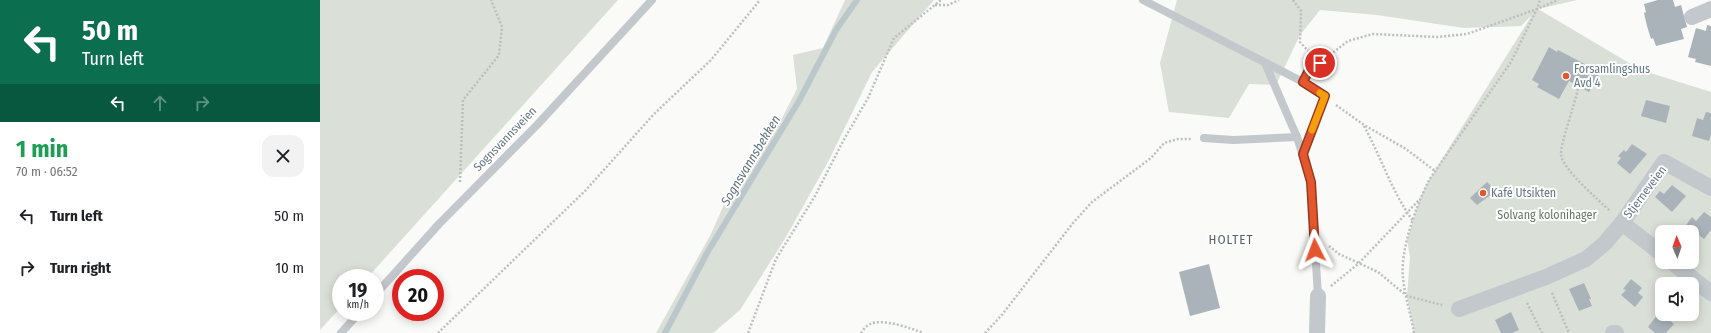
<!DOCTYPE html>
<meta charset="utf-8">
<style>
:root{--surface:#fff;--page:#f2f2f2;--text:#202124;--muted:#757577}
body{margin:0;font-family:"Fira Sans Condensed",sans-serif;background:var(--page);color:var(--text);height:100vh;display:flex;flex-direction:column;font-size:15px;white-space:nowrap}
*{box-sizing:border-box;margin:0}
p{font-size:13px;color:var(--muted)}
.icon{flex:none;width:22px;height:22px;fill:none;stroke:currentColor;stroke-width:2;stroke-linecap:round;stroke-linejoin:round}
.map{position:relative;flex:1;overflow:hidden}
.details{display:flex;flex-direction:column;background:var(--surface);width:320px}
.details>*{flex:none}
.hud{background:#0b6e4f;color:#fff;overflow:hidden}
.needle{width:26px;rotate:358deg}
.tools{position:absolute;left:1335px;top:225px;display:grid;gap:8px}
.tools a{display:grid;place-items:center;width:44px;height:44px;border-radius:8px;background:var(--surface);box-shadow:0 2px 10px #0003;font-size:20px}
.speed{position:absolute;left:12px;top:269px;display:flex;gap:8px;font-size:20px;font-weight:700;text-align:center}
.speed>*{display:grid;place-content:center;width:52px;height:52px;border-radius:50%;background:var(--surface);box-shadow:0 2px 10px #0003;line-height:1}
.speed small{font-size:10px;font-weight:400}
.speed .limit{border:6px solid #d22;background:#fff;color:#111}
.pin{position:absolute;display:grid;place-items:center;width:34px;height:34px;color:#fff;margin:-17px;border:2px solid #fff;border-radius:50%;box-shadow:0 1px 4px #0007}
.me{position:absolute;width:44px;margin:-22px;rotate:357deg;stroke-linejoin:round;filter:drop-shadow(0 0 3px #0008)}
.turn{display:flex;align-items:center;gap:14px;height:84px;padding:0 16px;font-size:18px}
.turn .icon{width:52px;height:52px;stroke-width:2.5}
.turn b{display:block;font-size:28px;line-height:34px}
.lanes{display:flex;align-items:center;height:38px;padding:0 16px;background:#0003;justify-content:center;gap:20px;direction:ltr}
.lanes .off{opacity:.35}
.round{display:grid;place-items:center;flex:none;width:42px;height:42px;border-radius:12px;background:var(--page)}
.overview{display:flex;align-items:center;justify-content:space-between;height:68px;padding:0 16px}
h1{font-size:24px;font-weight:700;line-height:30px;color:#1e9e55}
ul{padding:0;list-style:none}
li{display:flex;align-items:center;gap:12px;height:52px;padding:0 16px}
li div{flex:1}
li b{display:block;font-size:15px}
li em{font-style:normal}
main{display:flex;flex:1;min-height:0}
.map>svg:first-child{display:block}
.green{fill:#dadfd7;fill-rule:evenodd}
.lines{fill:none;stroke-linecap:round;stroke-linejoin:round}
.stream{stroke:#bbc7cb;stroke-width:6}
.building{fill:#aab3b9}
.path{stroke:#bbbfc2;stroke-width:2.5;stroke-dasharray:2 2;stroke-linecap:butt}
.service{stroke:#c3c8cc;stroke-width:8}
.minor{stroke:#c3c8cc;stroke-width:16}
.route-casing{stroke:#94391e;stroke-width:10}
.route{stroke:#e4572e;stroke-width:7}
.slow{stroke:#f59e0b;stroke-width:7}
.poi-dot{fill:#e4572e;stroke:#fff;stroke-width:1.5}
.labels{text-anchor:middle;stroke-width:4;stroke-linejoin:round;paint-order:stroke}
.poi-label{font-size:12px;fill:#657683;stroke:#fff;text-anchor:start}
.street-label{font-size:12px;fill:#657683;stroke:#fff}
.park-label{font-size:12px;fill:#687a64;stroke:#fff}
.water-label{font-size:13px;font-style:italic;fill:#60757c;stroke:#fff}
.neighbourhood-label{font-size:13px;letter-spacing:1px;fill:#57646e;stroke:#fff}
</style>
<main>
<section class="details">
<div class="hud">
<div class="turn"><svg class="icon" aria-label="left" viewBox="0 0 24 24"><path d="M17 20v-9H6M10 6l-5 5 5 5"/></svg><div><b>50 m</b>Turn left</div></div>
<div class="lanes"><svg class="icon" aria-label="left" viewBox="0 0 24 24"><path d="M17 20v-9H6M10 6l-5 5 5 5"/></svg><svg class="icon off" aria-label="ahead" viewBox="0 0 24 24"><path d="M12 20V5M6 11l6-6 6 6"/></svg><svg class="icon off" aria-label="right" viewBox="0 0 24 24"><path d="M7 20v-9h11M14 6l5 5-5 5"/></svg></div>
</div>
<div class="overview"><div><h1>1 min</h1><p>70 m · 06:52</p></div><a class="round"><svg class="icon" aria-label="close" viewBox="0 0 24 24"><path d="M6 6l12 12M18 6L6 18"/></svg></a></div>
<ul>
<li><svg class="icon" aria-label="left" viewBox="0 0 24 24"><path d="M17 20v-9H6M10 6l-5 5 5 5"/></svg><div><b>Turn left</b></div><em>50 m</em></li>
<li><svg class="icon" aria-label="right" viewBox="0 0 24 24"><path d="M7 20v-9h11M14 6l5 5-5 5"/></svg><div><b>Turn right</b></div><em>10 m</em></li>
</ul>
</section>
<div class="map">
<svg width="1391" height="333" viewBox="0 0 1391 333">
<rect width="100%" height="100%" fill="#fafaf8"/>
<g class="green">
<polygon points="0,0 298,0 47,278 21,278 21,307 0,330"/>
<polygon points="525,0 614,0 552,72 509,160 466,237 420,310 393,333 336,333 391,234 409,193 462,118 477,89 473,55 503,48"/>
<path d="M857 0H1257L1218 9 1321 70 1391 92V333H1094L1087 296 1090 257 1087 240 1100 198 1109 180 1212 15 1201 26 1144 28 1057 15 1000 10 980 35 956 85 929 84 909 118 849 112 840 63ZM1342 232H1372V262H1342ZM1342 284H1372V314H1342Z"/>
</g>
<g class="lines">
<polyline class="stream" points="345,333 387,253 479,101 516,30 537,0"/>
</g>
<g class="building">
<polygon points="1338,0 1353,0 1355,7 1361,5 1367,27 1361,29 1364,39 1336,46 1333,38 1331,39 1327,26 1324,13 1326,12 1324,4"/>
<polygon points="1387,25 1391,26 1391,66 1375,62 1376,59 1368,57 1376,28 1386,31"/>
<polygon points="1229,47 1237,52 1238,50 1280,72 1269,92 1249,81 1239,99 1217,87 1219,84 1212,80"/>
<polygon points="1326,100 1350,106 1346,123 1321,116"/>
<polygon points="1386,112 1391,113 1391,134 1389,141 1372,136 1377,118 1383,120"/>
<polygon points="1312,144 1327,154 1310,174 1297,163 1301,158 1298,156 1304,150 1306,152"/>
<polygon points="1167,182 1174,189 1170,192 1172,194 1157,205 1150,198"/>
<polygon points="1352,185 1366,196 1352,212 1335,197 1340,191 1344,194"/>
<polygon points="1384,212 1391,217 1391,230 1384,239 1366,225 1372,217 1376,221"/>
<polygon points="889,264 900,308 870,316 859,272"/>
<polygon points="1311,279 1322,288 1318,293 1323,297 1315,307 1301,295 1306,290 1303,289"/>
<polygon points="1264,283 1271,299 1269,299 1272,306 1259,311 1249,289"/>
<polygon points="1342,304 1342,314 1352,314 1348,319 1354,324 1346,333 1335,333 1328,327 1338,314 1335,312"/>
<polygon points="1191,312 1199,330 1192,333 1181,333 1175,320"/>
</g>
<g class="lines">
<g class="path">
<polyline points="973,0 981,11 980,42 990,53"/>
<polyline points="615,5 628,5 639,0"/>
<polyline points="1010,55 1028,41 1053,34 1117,37 1147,34 1217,9 1220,0"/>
<path d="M1258 89C1255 103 1240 145 1241 155 1243 170 1279 200 1290 211"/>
<polyline points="1016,105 1044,125 1086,149 1115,171"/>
<path d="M1044 126C1061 157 1072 192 1093 221"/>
<polyline points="140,182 143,100 179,55 182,27 171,0"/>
<polyline points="1009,246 1019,254 1058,272 1087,296 1122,305"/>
<polyline points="1011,286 1038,264 1100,199"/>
<polyline points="1232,293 1249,333"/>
<polyline points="1207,303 1222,333"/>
<polyline points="118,333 265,191 334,114 391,60 440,0"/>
<polyline points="428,333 456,259 495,196 522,143 548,98 574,38 621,0"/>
<path d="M541 333C543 330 546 326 550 324 562 318 591 328 603 333"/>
<polyline points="665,333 681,316 753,223 772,202 831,158 844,143 858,139 872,139"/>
<path d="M1094 333C1091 315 1085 297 1083 278 1080 249 1096 207 1109 180L1191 62 1217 9 1238 0"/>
</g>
<g class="service">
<polyline points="823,0 983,82 1005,96 983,154"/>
<polyline points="945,63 977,137"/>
<polyline points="983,82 989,72 1000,63"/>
<polyline points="884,138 913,140 977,137 991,182 998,296"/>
<polyline points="55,295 119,224 217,125 332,0"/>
<polyline points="21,333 40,312"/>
</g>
<g class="minor">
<polyline points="1372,17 1391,9"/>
<polyline points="1302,223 1342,254"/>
<polyline points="1352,262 1391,293"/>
<polyline points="1139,309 1226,277 1266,259 1285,243 1302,223 1344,162 1391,188"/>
<polyline points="997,333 998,296"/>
<polyline points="1293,333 1296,333"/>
</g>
</g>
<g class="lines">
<g class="route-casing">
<polyline id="route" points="995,250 991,182 983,154 1005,96 983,82 988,72 1000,63"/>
</g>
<use href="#route" class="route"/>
<polyline class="slow" points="992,130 1005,96 1000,93"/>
</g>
<g class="poi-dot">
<circle cx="1246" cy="76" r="4"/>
<circle cx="1163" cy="193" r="4"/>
</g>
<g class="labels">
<g class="poi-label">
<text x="1254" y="73">Forsamlingshus<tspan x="1254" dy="14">Avd 4</tspan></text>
<text x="1171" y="197">Kafé Utsikten</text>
</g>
<g class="street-label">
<text transform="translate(185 139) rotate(-46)" y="4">Sognsvannsveien</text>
<text transform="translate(1325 192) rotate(-53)" y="4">Stjerneveien</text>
</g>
<g class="park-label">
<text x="1227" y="219">Solvang kolonihager</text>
</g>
<g class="water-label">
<text transform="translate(430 160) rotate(-59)" y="5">Sognsvannsbekken</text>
</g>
<g class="neighbourhood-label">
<text x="911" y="244">HOLTET</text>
</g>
</g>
</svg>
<div class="tools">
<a><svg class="needle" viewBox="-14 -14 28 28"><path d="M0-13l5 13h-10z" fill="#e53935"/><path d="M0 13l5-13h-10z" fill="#757577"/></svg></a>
<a><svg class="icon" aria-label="sound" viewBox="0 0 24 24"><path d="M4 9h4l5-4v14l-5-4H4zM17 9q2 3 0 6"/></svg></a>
</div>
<div class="speed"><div>19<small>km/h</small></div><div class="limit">20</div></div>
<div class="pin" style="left:1000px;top:63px;background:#d93025"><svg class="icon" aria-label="arrive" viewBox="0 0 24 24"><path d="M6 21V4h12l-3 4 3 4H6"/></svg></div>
<svg class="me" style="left:995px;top:250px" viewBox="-20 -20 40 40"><path d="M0-17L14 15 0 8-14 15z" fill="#e4572e" stroke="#fff" stroke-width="4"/></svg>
</div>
</main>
